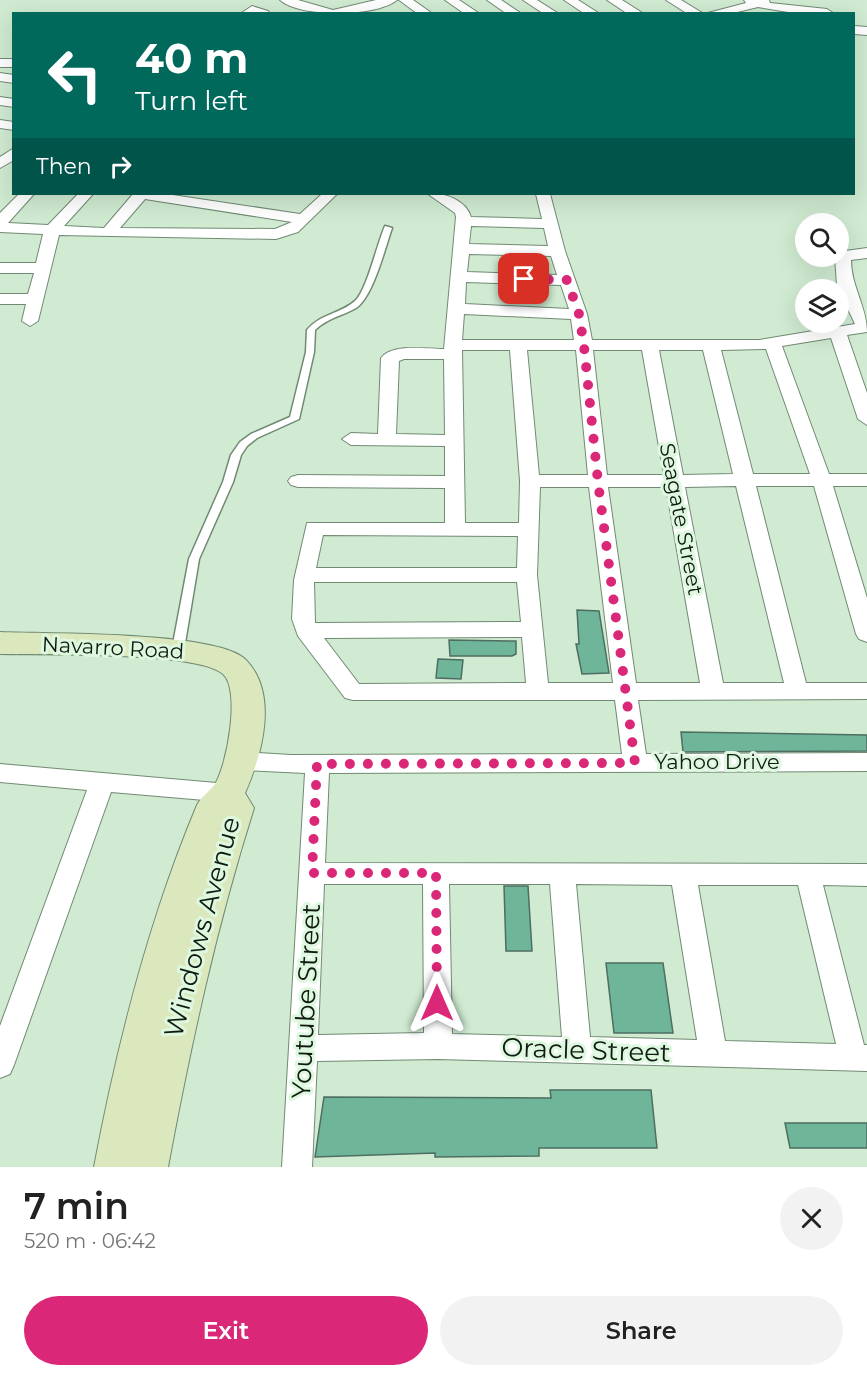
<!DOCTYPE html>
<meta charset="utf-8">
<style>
:root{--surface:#fff;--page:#f2f2f2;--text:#222;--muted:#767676;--accent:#db2777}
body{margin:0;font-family:Montserrat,sans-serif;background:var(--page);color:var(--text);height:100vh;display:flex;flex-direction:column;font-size:22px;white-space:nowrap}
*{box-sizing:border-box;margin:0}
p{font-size:20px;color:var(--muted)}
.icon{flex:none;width:33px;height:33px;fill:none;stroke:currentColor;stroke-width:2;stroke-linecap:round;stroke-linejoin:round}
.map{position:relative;height:1167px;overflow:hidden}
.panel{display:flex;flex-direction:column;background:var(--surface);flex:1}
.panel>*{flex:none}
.top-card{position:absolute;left:12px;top:12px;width:843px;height:183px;border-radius:0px;box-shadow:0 6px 24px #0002;background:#00695c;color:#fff;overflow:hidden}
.tools{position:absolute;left:795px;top:213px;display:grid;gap:12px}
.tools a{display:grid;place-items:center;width:54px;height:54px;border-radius:50%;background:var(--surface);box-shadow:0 6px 24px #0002;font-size:30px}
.pin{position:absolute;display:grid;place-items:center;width:51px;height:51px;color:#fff;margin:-26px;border-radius:12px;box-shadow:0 3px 9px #0006}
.me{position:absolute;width:66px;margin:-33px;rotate:0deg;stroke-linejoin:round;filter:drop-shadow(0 0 4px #0008)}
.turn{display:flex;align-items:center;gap:21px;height:126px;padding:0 24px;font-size:27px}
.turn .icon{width:78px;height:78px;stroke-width:2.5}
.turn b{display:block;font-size:42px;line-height:51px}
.then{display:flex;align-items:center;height:57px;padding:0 24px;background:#0003;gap:12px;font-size:22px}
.round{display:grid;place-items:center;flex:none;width:63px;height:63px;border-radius:32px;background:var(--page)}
.overview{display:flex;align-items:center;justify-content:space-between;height:102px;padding:0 24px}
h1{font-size:36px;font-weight:600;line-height:45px}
.cta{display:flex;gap:12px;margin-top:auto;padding:12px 24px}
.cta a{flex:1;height:69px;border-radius:36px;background:var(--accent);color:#fff;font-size:24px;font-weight:600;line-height:69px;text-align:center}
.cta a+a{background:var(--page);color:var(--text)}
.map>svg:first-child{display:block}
.building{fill:#6eb599;stroke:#4d6e60;stroke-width:1.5}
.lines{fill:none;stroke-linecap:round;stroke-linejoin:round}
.lane-casing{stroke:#718a73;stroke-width:3}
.street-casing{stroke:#718a73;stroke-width:2}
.secondary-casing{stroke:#718a73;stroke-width:2}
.lane{fill:#fff;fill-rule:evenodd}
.street{fill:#fff;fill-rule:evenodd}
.secondary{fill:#dbe8be;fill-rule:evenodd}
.route{stroke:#db2777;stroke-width:10;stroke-dasharray:0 18}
.labels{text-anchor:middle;stroke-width:6;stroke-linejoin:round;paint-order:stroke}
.street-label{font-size:21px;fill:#101a11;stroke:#def8df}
.near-street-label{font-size:26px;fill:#101a11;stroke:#def8df}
</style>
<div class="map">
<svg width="867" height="1167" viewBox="0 0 867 1167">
<rect width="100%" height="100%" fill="#d0ebd2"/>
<g class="building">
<polygon points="577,610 599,611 609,673 582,674 576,644 579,644"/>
<polygon points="449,640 516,641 516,654 512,656 450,656"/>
<polygon points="438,659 463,660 461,679 436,678"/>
<polygon points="681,732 867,735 867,751 683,752"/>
<polygon points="504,886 528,886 532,951 506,951"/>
<polygon points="606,963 663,963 673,1033 614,1033"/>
<polygon points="550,1090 651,1090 657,1148 539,1148 539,1156 435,1157 435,1153 315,1157 324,1097 551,1098"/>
<polygon points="785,1123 867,1123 867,1148 790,1148"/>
</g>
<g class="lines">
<g class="lane-casing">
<path id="lane" d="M385 226 392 228C385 248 373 297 356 308 342 316 327 318 315 330L314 352 299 419 257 438 247 446 241 455 233 482 199 559 184 649 182 652H174L172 649 189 559 223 482 231 455 240 442 251 434 290 417 306 352 307 330C320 314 340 314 355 301 367 290 377 244 385 226Z"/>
</g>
<g class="street-casing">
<g id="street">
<path d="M280 0H298L333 10 376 0H397C377 17 300 18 280 0Z"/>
<polygon points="399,0 413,0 433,14 418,14"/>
<polygon points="445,0 459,0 480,14 465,14"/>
<polygon points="487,0 501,0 522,14 507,14"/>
<polygon points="523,0 537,0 559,14 544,14"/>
<polygon points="564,0 578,0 600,14 585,14"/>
<polygon points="607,0 622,0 644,14 628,14"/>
<polygon points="666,0 681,0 704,14 688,14"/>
<polygon points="744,0 769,0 770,3 827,9 833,13 800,14 758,7 729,14 704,14 746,3"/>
<polygon points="252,6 268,11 270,14 240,14"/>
<polygon points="854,26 867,27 867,35 854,34"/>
<rect x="0" y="59" width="14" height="8"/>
<polygon points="0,73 14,75 14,83 0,81"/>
<polygon points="0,97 14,99 14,107 0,105"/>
<polygon points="0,120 14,122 14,130 0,128"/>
<polygon points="14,148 14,160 0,168 0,157"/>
<path d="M19 194H34L8 223 48 225 78 194H93L64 226 104 228 133 194H166L300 214 322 194H337L298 232 276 239 59 235 38 321 30 326 22 321 26 304H0V294H28L34 273H0V263H36L43 234 0 232V213ZM145 199 292 222 275 229 120 228Z"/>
<path d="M428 194C444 192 466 200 471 217L542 219 536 194H550L565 251 587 314 592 340H759L855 324 837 286 835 256H838V252L867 248V258L851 260C851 286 867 307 867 332L847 335 867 393V425L858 419 831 338 782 346 829 474H867V486H833L867 598V642L859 639 856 634 814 486H756L806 683H867V699L638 700 646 754 867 753V771L329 773 325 863 867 864V886L823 885 864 1045H867V1071L438 1059 317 1061 312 1167H282L305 773 242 770 234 767 230 761 234 755 242 752 291 755 622 754 615 700H353L345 698 298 636 292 619 294 580 307 523H445V488L298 487 291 485 288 481 291 477 298 475 445 476V446L351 445 342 439 351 433 378 434 381 358C393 343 427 349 444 349L456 217 455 213ZM471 226 544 228 548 246 469 244ZM469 254 551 256 557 275 467 272ZM466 282 561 285 569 309 465 304ZM464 314 571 319 574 340H462ZM766 349 810 474H753L721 350ZM462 350H510L520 481 519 523H465ZM527 350H576L588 475H539ZM593 350H642L664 475H607ZM659 350H703L733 474 683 475ZM404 359H444L445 435 396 434 399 361ZM736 486 784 683H723L685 487ZM540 487H589L613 683H548L537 575ZM608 487H666L700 683H636ZM323 535 518 536 517 568H316ZM314 582H517L521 622 315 623ZM522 637 526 683 359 684 324 638ZM324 884H423L424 1033 318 1035ZM449 884H550L562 1037 452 1034ZM576 884 672 885 697 1040 590 1037ZM698 885H798L836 1044 725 1041Z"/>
<polygon points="0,764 228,784 237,786 240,793 237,800 228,802 111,792 14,1065 10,1074 0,1078 0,1026 87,790 0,782"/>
</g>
</g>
<g class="secondary-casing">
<path id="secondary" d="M0 632C45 634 219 631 246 660 279 694 262 755 245 793L254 808C216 928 191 1044 168 1167H94C117 1045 149 919 197 805 202 796 209 792 215 784 227 765 241 690 223 674 197 651 41 655 0 654Z"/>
</g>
<use href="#lane" class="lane"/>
<use href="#street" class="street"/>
<use href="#secondary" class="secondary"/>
</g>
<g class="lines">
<polyline class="route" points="437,1003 436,873 312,873 317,764 635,763 598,482 584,346 579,314 567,280 524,279"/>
</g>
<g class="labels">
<g class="street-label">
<text transform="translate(681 519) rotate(79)" y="7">Seagate Street</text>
<text transform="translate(113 648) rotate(3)" y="7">Navarro Road</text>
<text x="717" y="769">Yahoo Drive</text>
</g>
<g class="near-street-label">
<text transform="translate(202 927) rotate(-75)" y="9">Windows Avenue</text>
<text transform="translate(306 1001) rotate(-87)" y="9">Youtube Street</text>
<text transform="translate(586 1050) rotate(2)" y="9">Oracle Street</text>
</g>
</g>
</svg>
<div class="tools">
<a><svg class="icon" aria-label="search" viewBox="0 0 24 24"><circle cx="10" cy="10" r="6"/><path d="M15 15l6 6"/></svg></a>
<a><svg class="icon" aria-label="layers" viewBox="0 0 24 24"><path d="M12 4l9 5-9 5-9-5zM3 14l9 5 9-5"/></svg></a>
</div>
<div class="pin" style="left:524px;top:279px;background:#d93025"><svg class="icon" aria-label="arrive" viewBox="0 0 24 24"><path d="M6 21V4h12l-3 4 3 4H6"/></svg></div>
<svg class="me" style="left:437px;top:1003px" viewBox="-20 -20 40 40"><path d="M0-17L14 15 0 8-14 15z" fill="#db2777" stroke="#fff" stroke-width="4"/></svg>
<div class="top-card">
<div class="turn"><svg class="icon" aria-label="left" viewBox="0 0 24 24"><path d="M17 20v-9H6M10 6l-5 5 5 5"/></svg><div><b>40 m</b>Turn left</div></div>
<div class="then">Then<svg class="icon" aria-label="right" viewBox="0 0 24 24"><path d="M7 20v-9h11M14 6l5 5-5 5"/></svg></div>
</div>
</div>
<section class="panel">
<div class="overview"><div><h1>7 min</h1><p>520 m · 06:42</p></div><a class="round"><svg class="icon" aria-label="close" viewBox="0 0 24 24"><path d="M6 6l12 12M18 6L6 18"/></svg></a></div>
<div class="cta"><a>Exit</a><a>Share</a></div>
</section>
